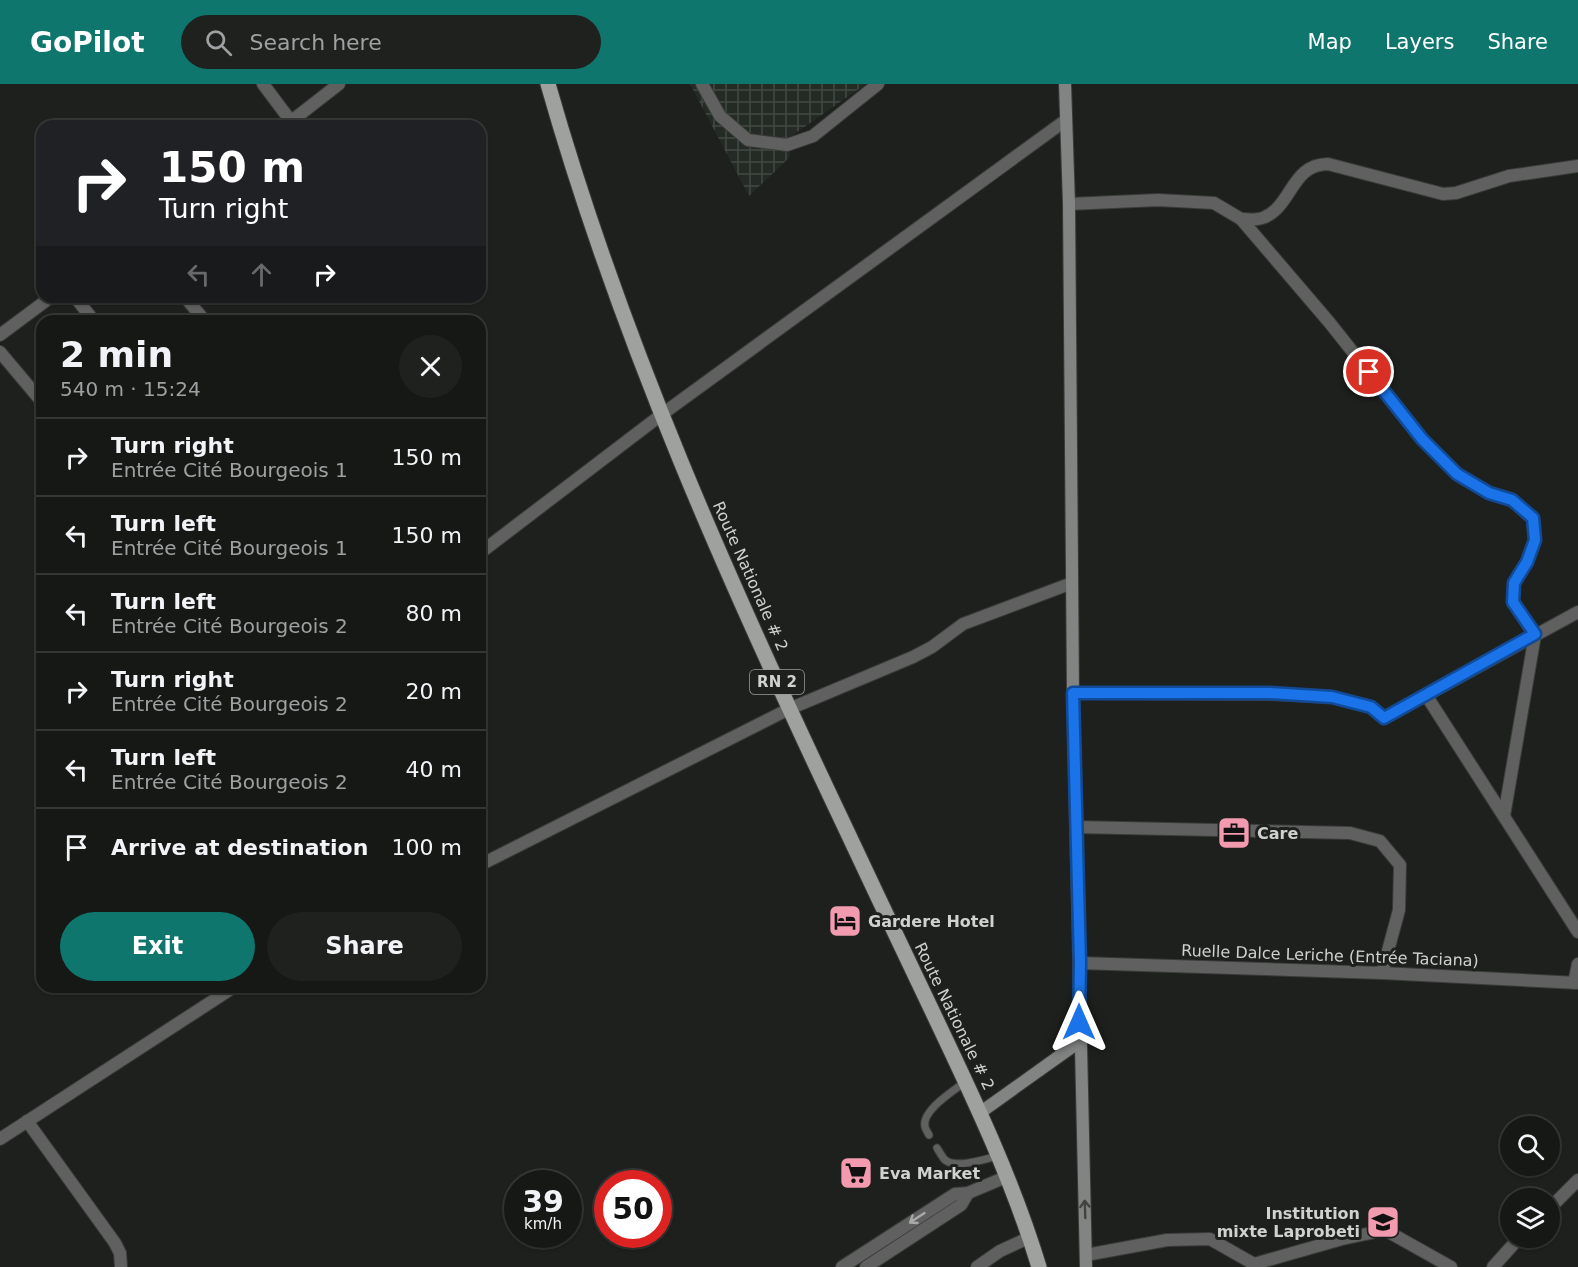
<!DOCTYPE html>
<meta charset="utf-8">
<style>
:root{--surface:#161816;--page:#1f211f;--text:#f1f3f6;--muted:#9ea0a1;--line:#353735;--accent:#0f766e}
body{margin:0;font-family:"DejaVu Sans",sans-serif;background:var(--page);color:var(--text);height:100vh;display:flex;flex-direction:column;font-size:22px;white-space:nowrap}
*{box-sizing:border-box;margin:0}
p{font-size:20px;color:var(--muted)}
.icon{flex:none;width:33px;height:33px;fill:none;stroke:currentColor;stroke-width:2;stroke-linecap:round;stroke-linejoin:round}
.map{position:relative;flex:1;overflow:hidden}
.drawer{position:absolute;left:36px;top:231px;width:450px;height:678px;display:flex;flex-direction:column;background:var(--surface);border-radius:18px;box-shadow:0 2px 4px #0004,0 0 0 2px var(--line)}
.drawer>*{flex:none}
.hud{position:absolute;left:36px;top:36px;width:450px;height:183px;border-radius:18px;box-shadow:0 2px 4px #0004,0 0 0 2px var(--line);background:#202124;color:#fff;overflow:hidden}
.controls{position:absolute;left:1500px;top:1032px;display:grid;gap:12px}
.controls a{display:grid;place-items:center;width:60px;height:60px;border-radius:50%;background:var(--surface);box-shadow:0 2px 4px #0004,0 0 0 2px var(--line);font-size:30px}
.speed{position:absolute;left:504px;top:1086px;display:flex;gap:12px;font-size:30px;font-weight:700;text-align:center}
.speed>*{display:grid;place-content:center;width:78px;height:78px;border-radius:50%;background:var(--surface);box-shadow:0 2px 4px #0004,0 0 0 2px var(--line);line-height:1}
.speed small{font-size:15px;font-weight:400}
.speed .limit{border:9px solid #d22;background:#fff;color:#111}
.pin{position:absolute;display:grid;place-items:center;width:51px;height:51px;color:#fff;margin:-26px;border:3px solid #fff;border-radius:50%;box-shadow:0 2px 6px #0007}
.me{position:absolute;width:66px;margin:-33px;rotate:0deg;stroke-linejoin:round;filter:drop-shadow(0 0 4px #0008)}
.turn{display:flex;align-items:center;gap:21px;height:126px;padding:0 24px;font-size:27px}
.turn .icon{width:78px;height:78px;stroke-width:2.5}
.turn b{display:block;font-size:42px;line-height:51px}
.lanes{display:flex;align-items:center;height:57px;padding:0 24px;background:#0003;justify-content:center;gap:30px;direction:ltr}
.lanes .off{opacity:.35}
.round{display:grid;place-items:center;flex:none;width:63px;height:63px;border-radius:32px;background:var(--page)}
.overview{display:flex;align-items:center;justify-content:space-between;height:102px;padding:0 24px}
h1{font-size:36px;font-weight:700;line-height:45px}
.action{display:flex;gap:12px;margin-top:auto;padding:12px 24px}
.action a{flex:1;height:69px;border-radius:36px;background:var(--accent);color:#fff;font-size:24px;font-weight:700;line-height:69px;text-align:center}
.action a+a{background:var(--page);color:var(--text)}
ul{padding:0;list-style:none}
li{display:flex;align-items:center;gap:18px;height:78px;padding:0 24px;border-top:2px solid var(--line)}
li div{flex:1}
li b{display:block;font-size:22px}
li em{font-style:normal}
header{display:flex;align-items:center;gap:36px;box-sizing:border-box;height:84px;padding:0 30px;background:var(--accent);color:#fff}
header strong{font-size:28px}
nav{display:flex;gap:33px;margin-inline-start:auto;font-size:21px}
.search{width:420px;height:54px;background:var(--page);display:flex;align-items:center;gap:15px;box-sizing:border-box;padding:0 21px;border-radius:33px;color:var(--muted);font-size:22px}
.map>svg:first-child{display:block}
.industrial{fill:url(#industrial-grid)}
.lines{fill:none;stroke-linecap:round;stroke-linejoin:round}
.service-casing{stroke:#3a3c3a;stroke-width:9}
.minor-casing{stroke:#3a3c3a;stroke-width:14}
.secondary-casing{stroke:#3a3c3a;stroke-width:14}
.primary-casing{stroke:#3a3c3a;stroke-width:17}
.service{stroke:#5f605f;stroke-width:7}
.minor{stroke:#5f605f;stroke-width:12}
.secondary{stroke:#828483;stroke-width:12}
.primary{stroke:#9ea19e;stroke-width:15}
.oneway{stroke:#414341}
.oneway2{stroke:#a8a9a8}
.route-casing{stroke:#114b97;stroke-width:15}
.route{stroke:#1a73e8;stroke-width:10}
.labels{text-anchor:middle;stroke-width:6;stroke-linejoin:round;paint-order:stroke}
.shield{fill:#1e201e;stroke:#9b9c9b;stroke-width:1.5}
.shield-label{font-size:15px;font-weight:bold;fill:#d0d1d0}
.street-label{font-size:16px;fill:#d0d1d0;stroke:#1e201e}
.poi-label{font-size:16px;font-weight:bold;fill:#d0d1d0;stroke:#1e201e;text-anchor:start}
</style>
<header>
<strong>GoPilot</strong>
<div class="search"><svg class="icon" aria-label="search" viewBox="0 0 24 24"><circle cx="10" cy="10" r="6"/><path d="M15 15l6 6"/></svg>Search here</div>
<nav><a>Map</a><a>Layers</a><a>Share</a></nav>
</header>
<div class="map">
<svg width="1578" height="1183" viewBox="0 0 1578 1183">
<defs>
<pattern id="industrial-grid" width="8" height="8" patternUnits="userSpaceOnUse" patternTransform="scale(1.5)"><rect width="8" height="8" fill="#232b24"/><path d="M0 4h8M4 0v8" fill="none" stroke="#424943"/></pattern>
</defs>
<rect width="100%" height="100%" fill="#1e201e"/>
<polygon class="industrial" points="690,0 866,0 790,53 790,73 749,112"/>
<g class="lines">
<g class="service-casing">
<g id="service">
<path d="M929 1051C928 1049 926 1046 925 1043 921 1027 953 1007 965 998"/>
<path d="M937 1064C939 1067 942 1073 945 1076 956 1085 986 1075 998 1072"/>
</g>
</g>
<g class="minor-casing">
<g id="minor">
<polyline points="263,0 290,36"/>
<polyline points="702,0 720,32 748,56 787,61 813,52 878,0"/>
<polyline points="285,42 339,0"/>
<polyline points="1069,120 1158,116 1214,119 1241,135 1329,238 1422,355 1457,390 1489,409 1512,416 1533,434 1535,456 1527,478 1514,499 1513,518 1535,551 1504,732"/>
<path d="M1241 135C1249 135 1257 137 1265 133 1292 121 1292 80 1328 80L1443 110 1456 109 1509 92 1578 82"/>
<polyline points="75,213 94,237"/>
<polyline points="185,213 205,237"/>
<polyline points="0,251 51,213"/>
<polyline points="0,268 42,318"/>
<polyline points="480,469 661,331 1066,36"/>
<polyline points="1073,609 1269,610 1332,613 1371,623 1384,634 1578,528"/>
<polyline points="1426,611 1578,848"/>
<polyline points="1076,743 1350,749 1380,757 1400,781 1399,826 1382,889"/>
<polyline points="480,781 789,625 913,573 932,563 963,540 1072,499"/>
<polyline points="1080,879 1382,889 1578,899"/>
<polyline points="1574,899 1578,880"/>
<polyline points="27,1037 115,1159 120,1169 121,1183"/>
<polyline points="0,1055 234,903"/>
<polyline points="1550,1124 1578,1096"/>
<polyline points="1086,1171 1167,1156 1210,1155 1254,1180 1342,1155 1385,1146 1451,1183"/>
<polyline points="842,1183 955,1110 968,1109 1006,1093"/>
<polyline points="866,1183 961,1121 968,1109"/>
<polyline points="977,1183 1000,1167 1024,1156 1029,1149"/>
<polyline points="1493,1183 1519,1154"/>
</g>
</g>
<g class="secondary-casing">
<g id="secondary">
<polyline points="1065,0 1069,120 1073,609 1086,1183"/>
<polyline points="981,1028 1079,958"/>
</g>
</g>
<g class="primary-casing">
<path id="primary" d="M548 0C621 257 730 501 844 741 874 805 905 870 935 933 974 1015 1013 1097 1039 1183"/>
</g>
<use href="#service" class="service"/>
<use href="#minor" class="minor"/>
<use href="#secondary" class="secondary"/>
<use href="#primary" class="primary"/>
</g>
<defs><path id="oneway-shaft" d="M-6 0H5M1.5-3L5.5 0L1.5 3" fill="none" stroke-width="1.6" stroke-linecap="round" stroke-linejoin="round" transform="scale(1.5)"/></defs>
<use class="oneway" href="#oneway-shaft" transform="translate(1085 1125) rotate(-92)"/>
<use class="oneway2" href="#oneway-shaft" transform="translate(917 1134) rotate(147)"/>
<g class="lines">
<g class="route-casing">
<polyline id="route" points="1079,938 1080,879 1073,609 1269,609 1332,613 1371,623 1384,634 1535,550 1513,518 1514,499 1527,478 1535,456 1533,434 1512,416 1489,409 1457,390 1422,355 1369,288"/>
</g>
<use href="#route" class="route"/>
</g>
<defs>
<g id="office-square" transform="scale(1.725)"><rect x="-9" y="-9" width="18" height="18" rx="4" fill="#f29aae" stroke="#1e201e"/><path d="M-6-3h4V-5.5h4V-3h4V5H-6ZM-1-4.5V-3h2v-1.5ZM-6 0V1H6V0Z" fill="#111"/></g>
<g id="hotel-square" transform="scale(1.725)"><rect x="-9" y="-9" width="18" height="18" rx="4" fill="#f29aae" stroke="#1e201e"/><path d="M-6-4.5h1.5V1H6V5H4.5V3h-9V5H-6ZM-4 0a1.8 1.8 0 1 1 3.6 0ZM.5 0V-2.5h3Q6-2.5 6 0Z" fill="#111"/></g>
<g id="supermarket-square" transform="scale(1.725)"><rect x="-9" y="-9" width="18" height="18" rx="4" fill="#f29aae" stroke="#1e201e"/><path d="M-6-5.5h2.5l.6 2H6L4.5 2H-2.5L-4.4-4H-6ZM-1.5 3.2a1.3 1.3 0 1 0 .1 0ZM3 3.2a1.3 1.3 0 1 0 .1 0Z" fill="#111"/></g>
<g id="school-square" transform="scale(1.725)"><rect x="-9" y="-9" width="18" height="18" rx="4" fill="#f29aae" stroke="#1e201e"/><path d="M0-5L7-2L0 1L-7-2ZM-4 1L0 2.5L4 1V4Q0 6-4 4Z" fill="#111"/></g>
</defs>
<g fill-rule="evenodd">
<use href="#office-square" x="1234" y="749"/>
<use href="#hotel-square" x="845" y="837"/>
<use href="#supermarket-square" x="856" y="1089"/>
<use href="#school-square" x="1383" y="1138"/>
</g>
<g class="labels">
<rect class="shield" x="750" y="586" width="54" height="24" rx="4.5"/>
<g class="shield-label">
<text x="777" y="603">RN 2</text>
</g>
<g class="street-label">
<text transform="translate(751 492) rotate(66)" y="6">Route Nationale # 2</text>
<text transform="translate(1330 871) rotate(2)" y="6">Ruelle Dalce Leriche (Entrée Taciana)</text>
<text transform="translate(955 932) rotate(64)" y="6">Route Nationale # 2</text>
</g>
<g class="poi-label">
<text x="1257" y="755">Care</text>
<text x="868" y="843">Gardere Hotel</text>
<text x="879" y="1095">Eva Market</text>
<text x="1360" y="1135" text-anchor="end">Institution<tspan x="1360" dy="18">mixte Laprobeti</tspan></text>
</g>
</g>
</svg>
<div class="controls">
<a><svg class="icon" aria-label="search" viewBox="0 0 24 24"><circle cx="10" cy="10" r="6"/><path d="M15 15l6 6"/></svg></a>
<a><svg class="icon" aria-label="layers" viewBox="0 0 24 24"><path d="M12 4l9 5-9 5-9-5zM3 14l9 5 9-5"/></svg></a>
</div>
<div class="speed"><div>39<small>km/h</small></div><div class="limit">50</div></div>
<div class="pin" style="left:1369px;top:288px;background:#d93025"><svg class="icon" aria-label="arrive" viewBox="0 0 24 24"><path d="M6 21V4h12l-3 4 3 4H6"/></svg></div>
<svg class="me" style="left:1079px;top:938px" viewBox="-20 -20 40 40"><path d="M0-17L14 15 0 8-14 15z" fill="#1a73e8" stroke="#fff" stroke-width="4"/></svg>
<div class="hud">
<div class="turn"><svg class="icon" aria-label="right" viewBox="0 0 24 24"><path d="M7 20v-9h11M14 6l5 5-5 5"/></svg><div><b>150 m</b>Turn right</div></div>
<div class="lanes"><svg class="icon off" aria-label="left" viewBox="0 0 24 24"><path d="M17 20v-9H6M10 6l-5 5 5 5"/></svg><svg class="icon off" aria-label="ahead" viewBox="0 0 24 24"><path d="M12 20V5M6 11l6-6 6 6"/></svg><svg class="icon" aria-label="right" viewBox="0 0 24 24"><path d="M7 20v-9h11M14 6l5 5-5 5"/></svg></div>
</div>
<section class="drawer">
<div class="overview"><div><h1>2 min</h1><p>540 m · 15:24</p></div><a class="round"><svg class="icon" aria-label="close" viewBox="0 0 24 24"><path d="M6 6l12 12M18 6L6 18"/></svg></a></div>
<ul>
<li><svg class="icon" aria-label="right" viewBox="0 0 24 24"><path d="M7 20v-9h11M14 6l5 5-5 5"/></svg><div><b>Turn right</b><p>Entrée Cité Bourgeois 1</p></div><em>150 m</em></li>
<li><svg class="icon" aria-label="left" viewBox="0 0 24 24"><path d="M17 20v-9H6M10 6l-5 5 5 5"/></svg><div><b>Turn left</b><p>Entrée Cité Bourgeois 1</p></div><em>150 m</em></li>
<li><svg class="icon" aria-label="left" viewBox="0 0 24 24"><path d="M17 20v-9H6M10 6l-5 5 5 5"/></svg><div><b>Turn left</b><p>Entrée Cité Bourgeois 2</p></div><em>80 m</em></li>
<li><svg class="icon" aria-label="right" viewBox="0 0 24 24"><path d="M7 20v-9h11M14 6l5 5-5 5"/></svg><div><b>Turn right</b><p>Entrée Cité Bourgeois 2</p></div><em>20 m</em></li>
<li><svg class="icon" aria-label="left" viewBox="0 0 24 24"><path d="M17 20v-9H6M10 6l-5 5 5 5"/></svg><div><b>Turn left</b><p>Entrée Cité Bourgeois 2</p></div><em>40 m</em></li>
<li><svg class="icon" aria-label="arrive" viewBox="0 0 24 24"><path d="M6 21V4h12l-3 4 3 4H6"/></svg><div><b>Arrive at destination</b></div><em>100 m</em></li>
</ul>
<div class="action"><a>Exit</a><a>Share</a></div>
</section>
</div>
